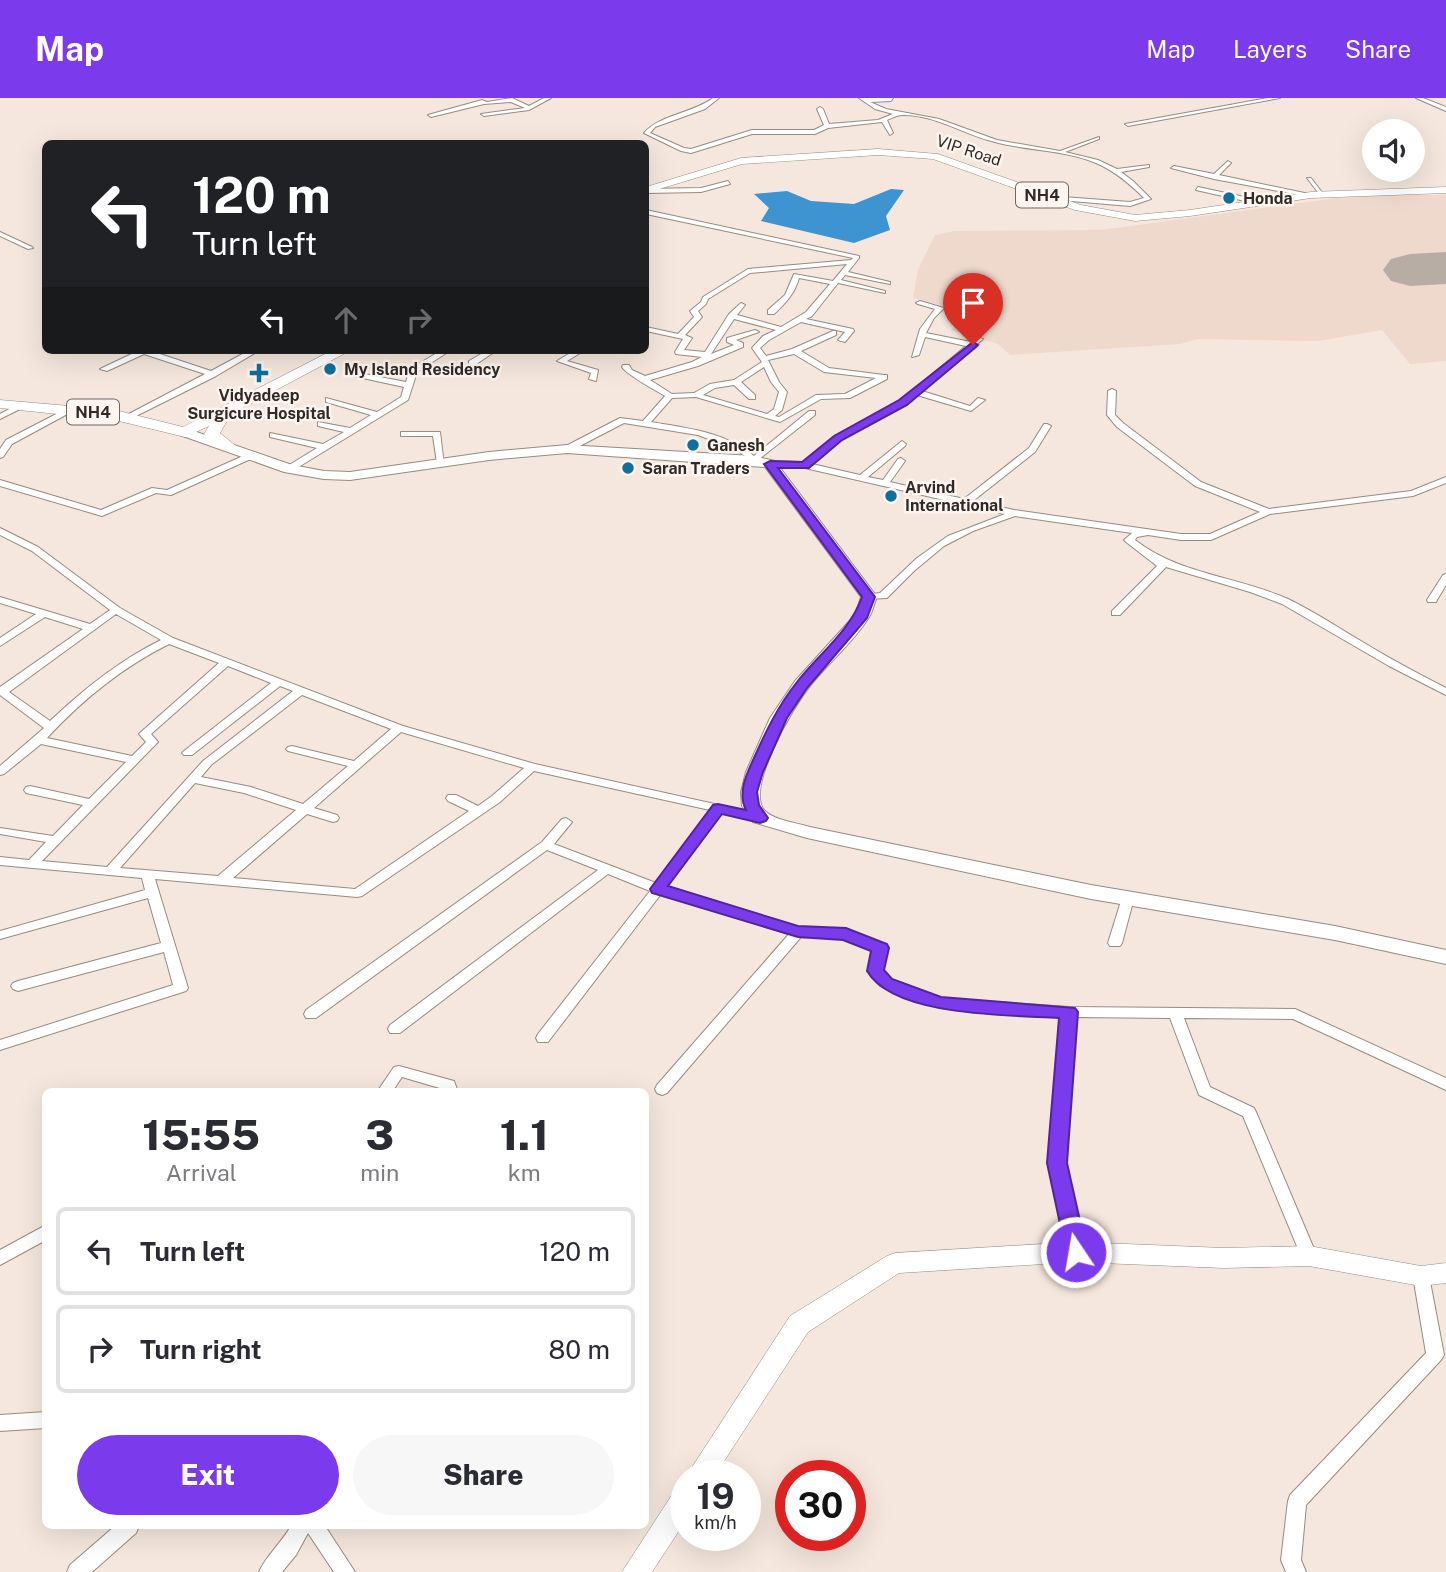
<!DOCTYPE html>
<style>
:root{--surface:#fff;--page:#f7f7f7;--text:#2b2b33;--muted:#7c7c81;--line:#e1e1e2;--accent:#7c3aed}
body{margin:0;font-family:"Public Sans",sans-serif;background:var(--page);color:var(--text);height:100vh;display:flex;flex-direction:column;font-size:26px;white-space:nowrap}
*{box-sizing:border-box;margin:0}
p{font-size:23px;color:var(--muted)}
.icon{flex:none;width:38px;height:38px;fill:none;stroke:currentColor;stroke-width:2;stroke-linecap:round;stroke-linejoin:round}
.map{position:relative;flex:1;overflow:hidden}
.drawer{position:absolute;left:42px;top:990px;width:607px;height:441px;display:flex;flex-direction:column;background:var(--surface);border-radius:10px;box-shadow:0 7px 28px #0002}
.drawer>*{flex:none}
.guide{position:absolute;left:42px;top:42px;width:607px;height:214px;border-radius:10px;box-shadow:0 7px 28px #0002;background:#202124;color:#fff;overflow:hidden}
.fabs{position:absolute;left:1362px;top:21px;display:grid;gap:14px}
.fabs a{display:grid;place-items:center;width:63px;height:63px;border-radius:50%;background:var(--surface);box-shadow:0 7px 28px #0002;font-size:35px}
.speed{position:absolute;left:670px;top:1362px;display:flex;gap:14px;font-size:35px;font-weight:700;text-align:center}
.speed>*{display:grid;place-content:center;width:91px;height:91px;border-radius:50%;background:var(--surface);box-shadow:0 7px 28px #0002;line-height:1}
.speed small{font-size:18px;font-weight:400}
.speed .limit{border:10px solid #d22;background:#fff;color:#111}
.pin{position:absolute;display:grid;place-items:center;width:60px;height:60px;color:#fff;margin:-72px -30px;border-radius:50% 50% 50% 0;rotate:-45deg;box-shadow:0 0 7px #0007}
.pin .icon{rotate:45deg}
.me{position:absolute;width:77px;margin:-38px;rotate:348deg;stroke-linejoin:round;filter:drop-shadow(0 0 5px #0008)}
.turn{display:flex;align-items:center;gap:24px;height:147px;padding:0 35px;font-size:32px}
.turn .icon{width:91px;height:91px;stroke-width:2.5}
.turn b{display:block;font-size:49px;line-height:60px}
.lanes{display:flex;align-items:center;height:66px;padding:0 35px;background:#0003;justify-content:center;gap:35px;direction:ltr}
.lanes .off{opacity:.35}
.eta{display:flex;justify-content:space-evenly;align-items:center;height:119px;text-align:center}
.eta b{font-size:42px;font-weight:800;line-height:49px}
.button{display:flex;gap:14px;margin-top:auto;padding:14px 35px}
.button a{flex:1;height:80px;border-radius:42px;background:var(--accent);color:#fff;font-size:28px;font-weight:800;line-height:80px;text-align:center}
.button a+a{background:var(--page);color:var(--text)}
ul{padding:0;list-style:none}
li{display:flex;align-items:center;gap:21px;height:88px;margin:0 14px 10px;padding:0 21px;border:4px solid var(--line);border-radius:10px}
li div{flex:1}
li b{display:block;font-size:26px}
li em{font-style:normal}
header{display:flex;align-items:center;gap:42px;box-sizing:border-box;height:98px;padding:0 35px;background:var(--accent);color:#fff}
header strong{font-size:33px}
nav{display:flex;gap:38px;margin-inline-start:auto;font-size:24px}
.map>svg:first-child{display:block}
.built{fill:#eed9cc}
.water{fill:#3d94d1}
.lines{fill:none;stroke-linecap:round;stroke-linejoin:round}
.runway{fill:#b8ada5;fill-rule:evenodd}
.street-casing{stroke:#978b82;stroke-width:2}
.secondary-casing{stroke:#978b82;stroke-width:1}
.primary-casing{stroke:#978b82;stroke-width:2}
.highway-casing{stroke:#978b82;stroke-width:1}
.street{fill:#fff;fill-rule:evenodd}
.secondary{fill:#fff;fill-rule:evenodd}
.primary{fill:#fff;fill-rule:evenodd}
.highway{fill:#fff;fill-rule:evenodd}
.route{fill:#7c3aed;stroke:#51269a;stroke-width:2}
.poi-dot{fill:#0f6f9d;stroke:#fef5f0;stroke-width:2.5}
.labels{text-anchor:middle;stroke-width:5;stroke-linejoin:round;paint-order:stroke}
.far-street-label{font-size:16px;fill:#2f2a26;stroke:#fef5f0}
.shield{fill:#fef5f0;stroke:#6d6763;stroke-width:2}
.shield-label{font-size:16px;font-weight:bold;fill:#2f2a26}
.far-poi-label{font-size:16px;font-weight:bold;fill:#2f2a26;stroke:#fef5f0;text-anchor:start}
</style>
<header>
<strong>Map</strong>
<nav><a>Map</a><a>Layers</a><a>Share</a></nav>
</header>
<div class="map">
<svg width="1446" height="1474" viewBox="0 0 1446 1474">
<rect width="100%" height="100%" fill="#f5e7dd"/>
<polygon class="built" points="1386,97 1446,97 1446,263 1410,266 1382,232 1318,243 1197,241 1180,246 1010,257 998,246 951,232 961,218 940,214 944,208 913,200 918,172 935,137 954,133 1101,132 1337,100"/>
<polygon class="water" points="891,91 904,92 886,118 890,132 854,145 761,123 769,110 754,96 787,93 811,103 854,106"/>
<g class="lines">
<polygon class="runway" points="1446,154 1446,186 1410,188 1391,183 1383,172 1391,161 1410,156"/>
<g class="street-casing">
<g id="street">
<polygon points="512,0 529,8 544,0 551,0 529,12 484,18 481,16 525,10 511,4 484,6 431,19 428,17 482,2 487,4"/>
<path d="M713 0H719L705 11 655 29 650 35 684 50 691 51 752 32H814L824 27 817 11 820 9 823 11 829 26 878 22 893 16 875 11 859 0H893L891 3 870 4 886 11 939 21 997 42 1060 53 1099 39V41L1065 54 1098 62 1117 71 1149 67V69L1121 74 1133 83 1151 101 1130 108 1048 101 1050 98 1130 104 1144 100C1130 86 1115 73 1096 65 1065 52 1028 53 995 44 965 37 934 16 902 17 897 17 892 20 887 22L893 35 890 37 882 24 828 30 815 36H752L691 55 681 53 644 35C659 17 693 15 713 0Z"/>
<polygon points="1268,0 1280,0 1128,28 1125,26"/>
<polygon points="1416,0 1423,0 1446,9 1446,13"/>
<polygon points="1228,63 1231,65 1219,77 1314,97 1311,99 1214,81 1171,70 1174,68 1214,76"/>
<polygon points="1307,80 1311,80 1324,97 1320,97"/>
<polygon points="728,83 730,86 701,94 646,95 646,91 701,90"/>
<polygon points="1198,89 1263,103 1266,105 1263,107 1196,92"/>
<path d="M646 112 859 158V160L848 174 890 184V186L845 177 841 182 885 193V195L838 185 812 218 806 221 853 231 854 233 845 244 838 242 845 234 801 224 769 242 760 250 766 258 792 251 833 233H836V237L801 253 829 270 884 277H887V281L850 300 821 301 780 324 696 299 672 300 651 324C686 330 726 334 754 358L809 313H815V317L754 365 737 352 698 337 624 325 570 353H564V349L620 320 643 323 665 298C655 292 627 277 622 269L623 267H629L632 272 645 278 692 264 702 259 676 256 675 254 683 241 646 233V229L678 236 694 219 690 213 701 204 703 199 748 171 851 162 853 160 646 116ZM847 166 833 183 794 176 785 197 768 212V216H774C786 205 795 195 799 180L830 186 806 214 781 229 737 217 745 207 741 205 729 216 705 254 684 252 692 240 685 237 702 219 698 213 706 206 708 201 750 175ZM734 221 776 232 763 238 752 250 762 264 734 282 710 286 694 295 672 296 650 282 698 268 743 249V245L736 242 759 234 755 232 727 240V244L734 247 711 256ZM794 256 824 274 876 280 845 296 816 297 779 319 775 318 782 312 787 294 779 284 768 262ZM764 269 771 284 779 294 774 311 767 316 703 297 715 290 734 287 749 301H755V297L741 284Z"/>
<polygon points="0,134 32,149 33,150 28,151 0,138"/>
<path d="M920 203 944 210 934 220 926 235 971 244 976 239 983 241 922 293 970 308 978 300 985 302 971 313 917 297 906 307 841 342 812 366 860 377 902 343 906 346 905 348 868 379 883 382 898 361 901 360 905 363 890 384 964 401 1029 350 1044 326H1047L1051 328 1035 354 973 403 1014 412 1181 436H1210L1260 414 1195 388 1117 329 1107 317 1108 293 1112 291 1116 293 1115 317 1123 325 1201 384 1269 411 1411 393 1446 379V385L1413 398 1270 416 1211 442H1181L1148 437 1137 439 1135 442C1180 477 1237 478 1288 501 1315 514 1340 531 1366 546 1392 562 1419 576 1446 590V597L1389 568 1282 506 1250 494 1166 469 1120 517H1112V513L1157 468 1126 444 1124 442 1132 435 1015 418 973 433 944 448 914 473 887 500 865 501V497L880 495 917 460 948 438 1005 416 805 370 770 369 766 366 770 363 803 364 835 338 900 303 966 248 925 239 919 257 912 259 920 231 935 211 918 206 916 205Z"/>
<polygon points="140,252 148,252 211,273 250,252 260,252 216,278 128,322 124,320 125,318 205,276 144,256 107,273 100,271"/>
<polygon points="442,252 451,252 417,274 408,302 292,373 286,373 286,369 317,350 270,339 270,335 323,346 344,334 318,328 318,324 350,330 371,317 326,304 326,300 377,314 401,299 404,289 349,277 349,273 406,284 410,271"/>
<polygon points="488,252 497,252 475,267 469,267 469,263"/>
<polygon points="575,252 585,252 567,263 598,272 596,283 589,281 591,275 557,263"/>
<polygon points="15,308 22,310 0,321 0,316"/>
<polygon points="66,311 73,313 12,346 3,359 0,360 0,351 6,342"/>
<polygon points="401,334 440,334 444,367 437,365 433,338 401,338"/>
<polygon points="252,354 256,357 255,359 171,397 156,395 102,418 0,388 0,382 101,412 152,390 167,392"/>
<path d="M0 430 38 449 120 510 173 540 403 628 535 666 764 717 766 720 760 724 721 715 666 789 798 830 846 832 885 847 887 850 882 872 890 882 940 900 1069 909 1295 911 1446 980V992L1293 921 1184 920 1210 989 1254 1010 1256 1014 1317 1158 1315 1163 1309 1165 1303 1163 1301 1158 1243 1018 1199 997 1170 920 1076 919 1065 1065 1084 1154 1082 1159 1076 1161 1070 1159 1068 1154 1049 1065 1062 919 939 910 880 888 868 873 873 852 844 840 801 839 667 995 662 997 657 995 655 991 657 987 789 836 661 796 548 944H538L536 940 538 936 650 793 608 776 400 935H390L388 931 390 927 598 772 547 752 316 920H306L304 916 306 912 542 744 562 721 566 720 572 724 554 746 656 785 710 712 534 673 500 704 362 798 357 799 155 781 188 890 186 893 0 952V942L173 887 164 854 18 893 13 891 11 888 13 885 18 883 161 845 148 800 0 841V833L145 792 142 780 0 767V759L29 762 46 744 0 736V730L53 738 83 707 26 695 24 692 26 689 30 688 89 701 126 664 41 646 4 676 0 677V668L44 630 0 597V589L83 531 45 519 0 548V540L36 516 0 505V499L90 526 110 512 32 453 0 437ZM116 516 161 542C120 562 84 591 50 623L9 594ZM169 546 219 565 141 634 139 636 146 644 132 658 47 640C82 602 123 569 169 546ZM228 568 271 585 184 653 182 655 184 657H192L280 588 293 593 203 663 107 769 42 763 156 646 158 644 151 636ZM302 597 391 631 354 663 292 648 288 649 286 651 288 653 348 668 303 706 251 689 201 679 211 667ZM401 634 524 670 492 698 478 708 456 697H448L446 700 448 703 469 713 355 791 233 780 307 716 333 724 337 723 339 720 337 717 314 710ZM195 685 244 695 296 712 218 778 120 770Z"/>
<polygon points="1446,476 1446,487 1437,502 1436,504 1428,504 1427,502 1443,477"/>
<polygon points="1128,796 1134,800 1122,845 1120,848 1110,848 1108,845 1122,800"/>
<polygon points="399,968 454,983 458,994 444,994 443,991 402,979 392,994 377,994 394,969"/>
<polygon points="46,1127 46,1142 0,1167 0,1152"/>
<polygon points="1421,1171 1427,1173 1429,1178 1444,1257 1441,1262 1306,1407 1301,1462 1306,1474 1286,1474 1281,1462 1288,1403 1290,1397 1426,1255 1413,1178 1415,1173"/>
<polygon points="46,1314 46,1330 0,1333 0,1317"/>
<polygon points="115,1428 139,1428 136,1435 92,1474 67,1474 70,1467"/>
<path d="M291 1428H325L355 1474H334L308 1435 296 1457 282 1474H259C266 1458 282 1444 291 1428Z"/>
</g>
</g>
<g class="secondary-casing">
<g id="secondary">
<polygon points="1076,1144 1224,1150 1309,1148 1421,1168 1446,1165 1446,1185 1421,1188 1309,1168 1224,1170 1076,1164 899,1175 808,1234 715,1377 687,1377 790,1218 887,1158 895,1155"/>
<polygon points="686,1385 686,1422 652,1474 622,1474 677,1389"/>
</g>
</g>
<g class="primary-casing">
<path id="primary" d="M185 330 292 367 324 373 350 374 489 354 567 347 754 358 775 363 877 499C874 505 873 513 869 519 854 544 828 565 810 588 794 607 744 692 765 713 774 722 797 725 810 729L1091 787 1335 828 1446 852V866L1335 842 1091 801 807 740 753 724 742 708 741 694 746 674 770 620 795 583 855 517 861 499 765 369 567 355 489 362 350 382 324 381 284 374 180 337V331Z"/>
</g>
<g class="highway-casing">
<g id="highway">
<polygon points="878,51 938,56 1081,107 1135,117 1190,112 1311,94 1446,89 1446,95 1311,100 1190,118 1135,123 1075,112 933,61 878,57 742,66 646,95 646,89 741,60"/>
<polygon points="333,252 351,252 231,316 220,335 237,349 229,354 207,339 204,336 209,328 185,339 115,322 0,310 0,302 115,312 183,329"/>
</g>
</g>
<use href="#street" class="street"/>
<use href="#secondary" class="secondary"/>
<use href="#primary" class="primary"/>
<use href="#highway" class="highway"/>
</g>
<path class="route" d="M973 244 978 247 976 249 907 307 842 342 809 370H778L875 499 867 520 807 590 787 620 763 674 757 694 759 707 768 720 766 723 760 725 722 716 668 788 798 828 846 830 887 846 889 850 884 872 892 881 941 899 1075 910 1078 914 1067 1065 1087 1154 1084 1161 1076 1163 1069 1161 1066 1154 1047 1065 1059 920C1010 917 894 919 867 873L871 853 843 842 798 839 652 795 650 791 713 707 718 706 746 712C737 695 747 675 754 660 766 633 778 608 797 584 819 556 850 533 862 499L764 366 770 363 802 364 834 338 899 302Z"/>
<g class="poi-dot">
<circle cx="1229" cy="100" r="7"/>
<circle cx="330" cy="271" r="7"/>
<path d="M255.5 264.5h7v7h7v7h-7v7h-7v-7h-7v-7h7z"/>
<circle cx="693" cy="347" r="7"/>
<circle cx="628" cy="370" r="7"/>
<circle cx="891" cy="398" r="7"/>
</g>
<g class="labels">
<g class="far-street-label">
<text transform="translate(969 52) rotate(18)" y="6">VIP Road</text>
</g>
<g class="shield">
<rect x="1016" y="84.5" width="52" height="25" rx="5"/>
<rect x="67" y="301.5" width="52" height="25" rx="5"/>
</g>
<g class="shield-label">
<text x="1042" y="103">NH4</text>
<text x="93" y="320">NH4</text>
</g>
<g class="far-poi-label">
<text x="1243" y="106">Honda</text>
<text x="344" y="277">My Island Residency</text>
<text x="259" y="303" text-anchor="middle">Vidyadeep<tspan x="259" dy="18">Surgicure Hospital</tspan></text>
<text x="707" y="353">Ganesh</text>
<text x="642" y="376">Saran Traders</text>
<text x="905" y="395">Arvind<tspan x="905" dy="18">International</tspan></text>
</g>
</g>
</svg>
<div class="fabs">
<a><svg class="icon" aria-label="sound" viewBox="0 0 24 24"><path d="M4 9h4l5-4v14l-5-4H4zM17 9q2 3 0 6"/></svg></a>
</div>
<div class="speed"><div>19<small>km/h</small></div><div class="limit">30</div></div>
<div class="pin" style="left:973px;top:247px;background:#d93025"><svg class="icon" aria-label="arrive" viewBox="0 0 24 24"><path d="M6 21V4h12l-3 4 3 4H6"/></svg></div>
<svg class="me" style="left:1076px;top:1154px" viewBox="-20 -20 40 40"><circle r="17" fill="#7c3aed" stroke="#fff" stroke-width="3"/><path d="M0-11L8 9 0 5-8 9z" fill="#fff"/></svg>
<div class="guide">
<div class="turn"><svg class="icon" aria-label="left" viewBox="0 0 24 24"><path d="M17 20v-9H6M10 6l-5 5 5 5"/></svg><div><b>120 m</b>Turn left</div></div>
<div class="lanes"><svg class="icon" aria-label="left" viewBox="0 0 24 24"><path d="M17 20v-9H6M10 6l-5 5 5 5"/></svg><svg class="icon off" aria-label="ahead" viewBox="0 0 24 24"><path d="M12 20V5M6 11l6-6 6 6"/></svg><svg class="icon off" aria-label="right" viewBox="0 0 24 24"><path d="M7 20v-9h11M14 6l5 5-5 5"/></svg></div>
</div>
<section class="drawer">
<div class="eta">
<div><b>15:55</b><p>Arrival</p></div>
<div><b>3</b><p>min</p></div>
<div><b>1.1</b><p>km</p></div>
</div>
<ul>
<li><svg class="icon" aria-label="left" viewBox="0 0 24 24"><path d="M17 20v-9H6M10 6l-5 5 5 5"/></svg><div><b>Turn left</b></div><em>120 m</em></li>
<li><svg class="icon" aria-label="right" viewBox="0 0 24 24"><path d="M7 20v-9h11M14 6l5 5-5 5"/></svg><div><b>Turn right</b></div><em>80 m</em></li>
</ul>
<div class="button"><a>Exit</a><a>Share</a></div>
</section>
</div>
